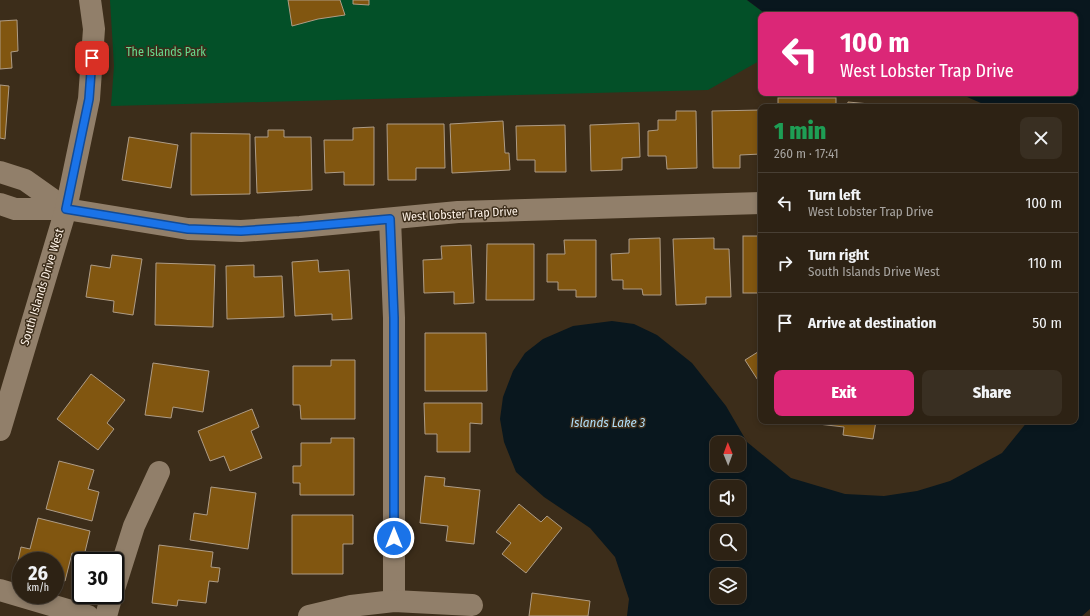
<!DOCTYPE html>
<meta charset="utf-8">
<style>
:root{--surface:#2d2214;--page:#392f22;--text:#f1f3f6;--muted:#a7a4a0;--line:#483f34;--accent:#db2777}
body{margin:0;font-family:"Fira Sans Condensed",sans-serif;background:var(--page);color:var(--text);height:100vh;display:flex;flex-direction:column;font-size:15px;white-space:nowrap}
*{box-sizing:border-box;margin:0}
p{font-size:13px;color:var(--muted)}
.icon{flex:none;width:22px;height:22px;fill:none;stroke:currentColor;stroke-width:2;stroke-linecap:round;stroke-linejoin:round}
.map{position:relative;flex:1;overflow:hidden}
.panel{position:absolute;left:758px;top:104px;width:320px;height:320px;display:flex;flex-direction:column;background:var(--surface);border-radius:8px;box-shadow:0 2px 6px #0003,0 0 0 1px var(--line)}
.panel>*{flex:none}
.guide{position:absolute;left:758px;top:12px;width:320px;height:84px;border-radius:8px;box-shadow:0 2px 6px #0003,0 0 0 1px var(--line);background:#db2777;color:#fff;overflow:hidden}
.needle{width:26px;rotate:359deg}
.controls{position:absolute;left:710px;top:436px;display:grid;gap:8px}
.controls a{display:grid;place-items:center;width:36px;height:36px;border-radius:8px;background:var(--surface);box-shadow:0 2px 6px #0003,0 0 0 1px var(--line);font-size:20px}
.speed{position:absolute;left:12px;top:552px;display:flex;gap:8px;font-size:20px;font-weight:700;text-align:center}
.speed>*{display:grid;place-content:center;width:52px;height:52px;border-radius:50%;background:var(--surface);box-shadow:0 2px 6px #0003,0 0 0 1px var(--line);line-height:1}
.speed small{font-size:10px;font-weight:400}
.speed .limit{border:2px solid #111;border-radius:6px;background:#fff;color:#111}
.pin{position:absolute;display:grid;place-items:center;width:34px;height:34px;color:#fff;margin:-17px;border-radius:8px;box-shadow:0 2px 6px #0006}
.me{position:absolute;width:44px;margin:-22px;rotate:0deg;stroke-linejoin:round;filter:drop-shadow(0 0 3px #0008)}
.turn{display:flex;align-items:center;gap:14px;height:84px;padding:0 16px;font-size:18px}
.turn .icon{width:52px;height:52px;stroke-width:2.5}
.turn b{display:block;font-size:28px;line-height:34px}
.round{display:grid;place-items:center;flex:none;width:42px;height:42px;border-radius:8px;background:var(--page)}
.head{display:flex;align-items:center;justify-content:space-between;height:68px;padding:0 16px}
h1{font-size:24px;font-weight:800;line-height:30px;color:#1e9e55}
.button{display:flex;gap:8px;margin-top:auto;padding:8px 16px}
.button a{flex:1;height:46px;border-radius:8px;background:var(--accent);color:#fff;font-size:16px;font-weight:800;line-height:46px;text-align:center}
.button a+a{background:var(--page);color:var(--text)}
ul{padding:0;list-style:none}
li{display:flex;align-items:center;gap:12px;height:60px;padding:0 16px;border-top:1px solid var(--line)}
li div{flex:1}
li b{display:block;font-size:15px}
li em{font-style:normal}
.map>svg:first-child{display:block}
.green{fill:#035028}
.water{fill:#09171e;fill-rule:evenodd}
.building{fill:#815610;stroke:#ae9c86}
.lines{fill:none;stroke-linecap:round;stroke-linejoin:round}
.minor{stroke:#917f6a;stroke-width:22}
.route-casing{stroke:#114b97;stroke-width:10}
.route{stroke:#1a73e8;stroke-width:7}
.labels{text-anchor:middle;stroke-width:3;stroke-linejoin:round;paint-order:stroke}
.park-label{font-size:12px;fill:#66db8f;stroke:#3c2d1a}
.street-label{font-size:12px;fill:#fef3e8;stroke:#3c2d1a}
.water-label{font-size:13px;font-style:italic;fill:#b0dffa;stroke:#3c2d1a}
</style>
<div class="map">
<svg width="1090" height="616" viewBox="0 0 1090 616">
<rect width="100%" height="100%" fill="#3c2d1a"/>
<polygon class="green" points="110,0 747,0 767,15 761,15 761,60 708,90 111,106 114,66"/>
<path class="water" d="M747 0H1090V609L1082 616H627L629 599 615 557 590 528 544 497 516 472 504 442 500 419 503 397 513 371 525 353 543 339 573 326 612 321 634 324 657 335 692 363 726 406 747 442 791 478 845 494 884 496 917 491 950 481 1002 453 1028 421H1075V107H990L958 93H1075V15H767ZM717 443H739V465H717ZM717 487H739V509H717ZM717 531H739V553H717ZM717 575H739V597H717Z"/>
<g class="building">
<polygon points="288,0 340,0 345,15 318,19 292,26"/>
<polygon points="353,0 369,0 369,5 353,4"/>
<polygon points="17,20 18,51 11,52 12,68 0,69 0,21"/>
<polygon points="0,85 9,86 5,139 0,138"/>
<rect x="778" y="98" width="58" height="9"/>
<polygon points="848,102 903,107 847,107"/>
<polygon points="761,110 761,154 740,155 740,168 713,168 712,111"/>
<polygon points="676,111 696,111 697,168 667,169 666,156 648,156 648,131 658,130 658,120 676,120"/>
<polygon points="503,121 505,153 509,153 510,170 452,173 450,124"/>
<polygon points="639,123 640,157 622,158 622,170 591,171 590,125"/>
<polygon points="387,124 444,124 445,168 416,168 416,180 388,180"/>
<polygon points="565,125 566,172 535,172 535,160 517,160 516,126"/>
<polygon points="374,127 374,185 344,185 344,172 325,173 324,140 353,140 353,128"/>
<polygon points="268,130 284,130 284,137 311,137 312,190 257,193 255,137 268,137"/>
<polygon points="191,133 250,134 250,194 191,195"/>
<polygon points="129,137 178,145 171,188 122,180"/>
<rect x="743" y="236" width="18" height="57"/>
<polygon points="660,238 661,295 643,295 642,289 623,289 623,280 612,280 611,254 629,253 629,239"/>
<polygon points="714,238 714,249 729,249 731,297 706,297 706,304 676,305 673,239"/>
<polygon points="564,240 596,240 596,297 576,297 576,290 558,290 558,282 547,282 547,254 565,254"/>
<polygon points="487,244 534,244 534,300 486,300"/>
<polygon points="471,245 474,303 454,304 454,292 424,293 423,260 442,259 441,246"/>
<polygon points="112,255 142,259 133,315 113,312 114,301 86,297 91,265 110,268"/>
<polygon points="318,260 319,272 349,270 352,319 332,320 332,314 295,316 292,262"/>
<polygon points="156,263 215,265 213,327 155,325"/>
<polygon points="254,265 254,277 282,276 284,317 227,319 226,266"/>
<polygon points="425,333 486,333 487,391 425,391"/>
<polygon points="761,350 761,385 745,360"/>
<polygon points="331,360 355,360 355,419 301,419 300,405 293,405 293,366 331,366"/>
<polygon points="153,363 209,371 203,412 173,407 171,418 145,415"/>
<polygon points="91,374 125,400 107,423 114,429 98,450 57,419"/>
<polygon points="424,403 482,403 482,424 470,423 470,452 437,452 437,434 425,434"/>
<polygon points="252,409 259,427 251,431 262,458 230,471 224,456 210,461 198,431"/>
<polygon points="819,421 876,421 873,439 843,435 844,427 818,424"/>
<polygon points="331,438 354,438 354,495 300,495 300,483 293,483 293,466 301,466 301,443 331,443"/>
<polygon points="59,461 94,470 88,489 99,492 92,521 46,509"/>
<polygon points="425,476 445,478 444,486 480,490 474,544 446,541 448,526 420,523"/>
<polygon points="211,487 256,493 248,549 190,540 194,513 207,515"/>
<polygon points="519,504 541,522 547,516 562,528 526,573 502,554 511,543 496,532"/>
<polygon points="292,515 353,515 353,544 343,544 343,574 292,574"/>
<polygon points="38,518 90,531 84,556 72,553 65,581 55,579 55,561 21,561 21,571 16,570 21,547 30,549"/>
<polygon points="159,545 213,552 211,567 220,568 218,582 209,581 206,603 178,600 177,606 152,603"/>
<polygon points="532,593 590,601 588,616 529,616"/>
</g>
<g class="lines">
<g class="minor">
<polyline points="0,172 25,180 66,209"/>
<polyline points="0,204 15,209 66,209 188,229 241,231 300,227 458,212 761,203"/>
<polyline points="390,219 394,318 394,601"/>
<polyline points="0,430 66,209 89,99 94,29 90,0"/>
<polyline points="115,586 134,526 159,472"/>
<polyline points="0,590 88,616"/>
<polyline points="106,616 112,595"/>
<polyline points="309,616 351,606 394,601 472,605"/>
</g>
</g>
<g class="lines">
<g class="route-casing">
<polyline id="route" points="92,58 89,99 66,209 188,229 241,231 300,227 390,219 394,318 394,538"/>
</g>
<use href="#route" class="route"/>
</g>
<g class="labels">
<g class="park-label">
<text x="166" y="56">The Islands Park</text>
</g>
<g class="street-label">
<text transform="translate(460 214) rotate(-3)" y="4">West Lobster Trap Drive</text>
<text transform="translate(42 287) rotate(-73)" y="4">South Islands Drive West</text>
</g>
<g class="water-label">
<text x="608" y="427">Islands Lake 3</text>
</g>
</g>
</svg>
<div class="controls">
<a><svg class="needle" viewBox="-14 -14 28 28"><path d="M0-13l5 13h-10z" fill="#e53935"/><path d="M0 13l5-13h-10z" fill="#a7a4a0"/></svg></a>
<a><svg class="icon" aria-label="sound" viewBox="0 0 24 24"><path d="M4 9h4l5-4v14l-5-4H4zM17 9q2 3 0 6"/></svg></a>
<a><svg class="icon" aria-label="search" viewBox="0 0 24 24"><circle cx="10" cy="10" r="6"/><path d="M15 15l6 6"/></svg></a>
<a><svg class="icon" aria-label="layers" viewBox="0 0 24 24"><path d="M12 4l9 5-9 5-9-5zM3 14l9 5 9-5"/></svg></a>
</div>
<div class="speed"><div>26<small>km/h</small></div><div class="limit">30</div></div>
<div class="pin" style="left:92px;top:58px;background:#d93025"><svg class="icon" aria-label="arrive" viewBox="0 0 24 24"><path d="M6 21V4h12l-3 4 3 4H6"/></svg></div>
<svg class="me" style="left:394px;top:538px" viewBox="-20 -20 40 40"><circle r="17" fill="#1a73e8" stroke="#fff" stroke-width="3"/><path d="M0-11L8 9 0 5-8 9z" fill="#fff"/></svg>
<div class="guide">
<div class="turn"><svg class="icon" aria-label="left" viewBox="0 0 24 24"><path d="M17 20v-9H6M10 6l-5 5 5 5"/></svg><div><b>100 m</b>West Lobster Trap Drive</div></div>
</div>
<section class="panel">
<div class="head"><div><h1>1 min</h1><p>260 m · 17:41</p></div><a class="round"><svg class="icon" aria-label="close" viewBox="0 0 24 24"><path d="M6 6l12 12M18 6L6 18"/></svg></a></div>
<ul>
<li><svg class="icon" aria-label="left" viewBox="0 0 24 24"><path d="M17 20v-9H6M10 6l-5 5 5 5"/></svg><div><b>Turn left</b><p>West Lobster Trap Drive</p></div><em>100 m</em></li>
<li><svg class="icon" aria-label="right" viewBox="0 0 24 24"><path d="M7 20v-9h11M14 6l5 5-5 5"/></svg><div><b>Turn right</b><p>South Islands Drive West</p></div><em>110 m</em></li>
<li><svg class="icon" aria-label="arrive" viewBox="0 0 24 24"><path d="M6 21V4h12l-3 4 3 4H6"/></svg><div><b>Arrive at destination</b></div><em>50 m</em></li>
</ul>
<div class="button"><a>Exit</a><a>Share</a></div>
</section>
</div>
